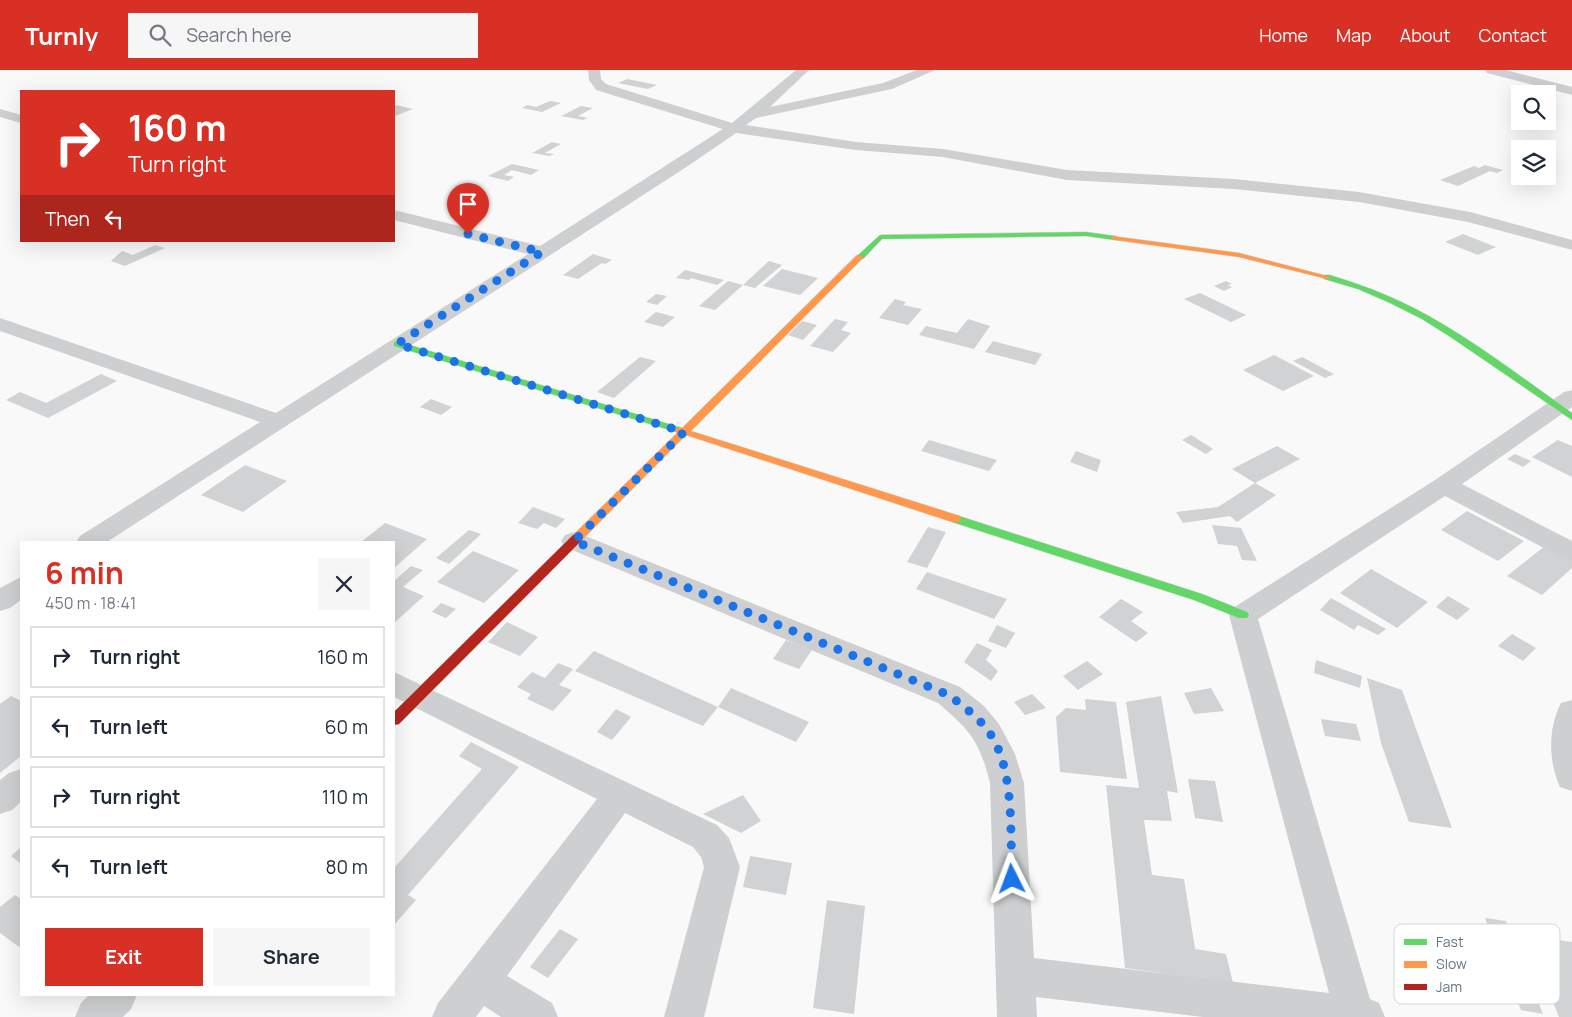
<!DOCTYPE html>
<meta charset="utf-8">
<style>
:root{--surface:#fff;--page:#f6f6f7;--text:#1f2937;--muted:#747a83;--line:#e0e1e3;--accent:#d93025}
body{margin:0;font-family:Manrope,sans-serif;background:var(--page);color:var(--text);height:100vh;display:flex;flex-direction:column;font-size:19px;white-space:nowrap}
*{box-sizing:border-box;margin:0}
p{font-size:16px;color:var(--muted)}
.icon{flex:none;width:28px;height:28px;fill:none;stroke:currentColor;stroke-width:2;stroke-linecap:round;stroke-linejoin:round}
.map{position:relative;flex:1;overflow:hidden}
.drawer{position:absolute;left:20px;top:471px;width:375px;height:455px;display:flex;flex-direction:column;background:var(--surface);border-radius:0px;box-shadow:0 5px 20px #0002}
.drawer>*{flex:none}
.hud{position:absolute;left:20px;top:20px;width:375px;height:152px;border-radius:0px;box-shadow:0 5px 20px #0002;background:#d93025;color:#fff;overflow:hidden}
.fabs{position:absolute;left:1511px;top:15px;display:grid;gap:10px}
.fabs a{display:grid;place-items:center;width:45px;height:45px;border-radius:0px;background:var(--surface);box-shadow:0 5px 20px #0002;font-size:25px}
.pin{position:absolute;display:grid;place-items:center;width:42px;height:42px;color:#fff;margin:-51px -21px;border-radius:50% 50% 50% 0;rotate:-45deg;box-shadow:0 0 5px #0007}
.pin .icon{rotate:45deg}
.me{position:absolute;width:55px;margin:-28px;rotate:357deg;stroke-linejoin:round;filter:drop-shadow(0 0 4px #0008)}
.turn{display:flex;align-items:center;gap:18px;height:105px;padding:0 25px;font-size:22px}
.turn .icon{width:65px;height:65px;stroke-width:2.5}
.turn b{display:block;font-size:35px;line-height:42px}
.then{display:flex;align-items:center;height:48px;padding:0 25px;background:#0003;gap:10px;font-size:19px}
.round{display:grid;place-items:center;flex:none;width:52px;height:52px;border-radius:0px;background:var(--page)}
.head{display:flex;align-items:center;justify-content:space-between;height:85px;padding:0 25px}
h1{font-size:30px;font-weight:700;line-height:38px;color:var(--accent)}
.primary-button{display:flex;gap:10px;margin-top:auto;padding:10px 25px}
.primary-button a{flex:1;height:58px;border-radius:0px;background:var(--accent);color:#fff;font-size:20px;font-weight:700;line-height:58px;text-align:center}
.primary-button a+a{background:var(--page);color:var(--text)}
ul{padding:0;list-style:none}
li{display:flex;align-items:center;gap:15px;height:62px;margin:0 10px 8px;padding:0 15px;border:2px solid var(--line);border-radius:0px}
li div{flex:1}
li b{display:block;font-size:19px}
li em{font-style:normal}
header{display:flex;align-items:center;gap:30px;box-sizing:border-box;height:70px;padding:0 25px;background:var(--accent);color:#fff}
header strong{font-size:24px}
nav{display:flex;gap:28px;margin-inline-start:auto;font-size:18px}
.search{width:350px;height:45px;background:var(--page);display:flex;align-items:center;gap:12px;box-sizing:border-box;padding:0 18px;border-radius:0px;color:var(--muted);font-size:19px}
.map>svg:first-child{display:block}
.building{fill:#d0d2d3}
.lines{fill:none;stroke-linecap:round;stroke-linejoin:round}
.fast-casing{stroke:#d5d6d7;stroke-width:1}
.slow-casing{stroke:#d5d6d7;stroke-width:1}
.jam-casing{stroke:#d5d6d7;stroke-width:1}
.street{fill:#cecfd0;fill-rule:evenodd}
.fast{fill:#63d668;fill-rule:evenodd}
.slow{fill:#ff974d;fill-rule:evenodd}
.jam{fill:#b3261e;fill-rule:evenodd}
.route{stroke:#1a73e8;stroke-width:9;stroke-dasharray:0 16.2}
.key{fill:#fff;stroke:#d1d6da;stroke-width:1}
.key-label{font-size:14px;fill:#657683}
</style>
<header>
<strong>Turnly</strong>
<div class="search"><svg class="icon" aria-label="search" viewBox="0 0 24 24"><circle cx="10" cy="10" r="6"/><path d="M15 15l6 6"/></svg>Search here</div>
<nav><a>Home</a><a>Map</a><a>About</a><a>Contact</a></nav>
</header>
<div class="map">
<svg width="1572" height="947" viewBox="0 0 1572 947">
<rect width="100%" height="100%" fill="#f9f9f9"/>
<g class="building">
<polygon points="627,9 657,15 648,19 618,13"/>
<polygon points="550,31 561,33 542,42 522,38 527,35 536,37"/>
<polygon points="396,35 413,39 395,46 394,36"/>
<polygon points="581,36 593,38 578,46 588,48 583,50 561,46"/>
<polygon points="552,72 561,74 545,83 554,84 550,86 532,83"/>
<polygon points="512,94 539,100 531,105 512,100 504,105 514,107 508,111 488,106"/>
<polygon points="1485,95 1503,100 1497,103 1490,101 1458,116 1440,110 1474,96 1479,98"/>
<polygon points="1463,164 1496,177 1478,185 1445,172"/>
<polygon points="155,175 165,178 125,196 111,191 122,181 133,185"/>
<polygon points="593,184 612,190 605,194 602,193 578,209 563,205"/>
<polygon points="769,191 782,195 755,218 743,215 715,240 699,236 728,211 743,215"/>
<polygon points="782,199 818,208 800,225 763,216"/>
<polygon points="685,200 724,210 717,215 691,208 689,210 676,208"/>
<polygon points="1226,211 1232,214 1227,215 1232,217 1224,221 1214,216"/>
<polygon points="1200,223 1246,245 1231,252 1184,229"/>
<polygon points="656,224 667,226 657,235 646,232"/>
<polygon points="895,229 906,232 903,235 922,239 908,255 879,248"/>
<polygon points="656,242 675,247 663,257 644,252"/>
<polygon points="835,249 848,252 841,260 851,263 833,282 810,276"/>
<polygon points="968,249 990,256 974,279 919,265 926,256 957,263"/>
<polygon points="802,251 817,255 803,270 788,265"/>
<polygon points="993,271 1042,284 1035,295 985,282"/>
<polygon points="1274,285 1314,306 1283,321 1243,300"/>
<polygon points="640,287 656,291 614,328 597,322"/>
<polygon points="1302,287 1334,304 1325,308 1293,291"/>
<polygon points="101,304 117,311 48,348 6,330 20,322 46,333"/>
<polygon points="431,329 452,337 441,345 420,337"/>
<polygon points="1191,365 1213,379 1206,384 1182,370"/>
<polygon points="929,370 997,390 989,401 921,381"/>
<polygon points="1558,370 1572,376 1572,407 1532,387"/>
<polygon points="1277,376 1300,389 1255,413 1232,399"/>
<polygon points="1076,381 1101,390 1097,402 1070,392"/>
<polygon points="1515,384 1531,391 1523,397 1507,389"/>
<polygon points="245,395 287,411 243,442 201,425"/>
<polygon points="1255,413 1276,425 1237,452 1230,446 1183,453 1176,442 1218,437"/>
<polygon points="533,437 565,449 556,458 544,453 537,459 518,453"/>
<polygon points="1467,441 1524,471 1498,491 1441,460"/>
<polygon points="385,453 427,469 394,498 394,472 361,472"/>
<polygon points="1212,455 1241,458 1257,491 1242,490 1237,476 1218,474"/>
<polygon points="928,457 946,462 927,498 907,492"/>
<polygon points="469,460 481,464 449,494 436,488"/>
<polygon points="1545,476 1572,490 1572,498 1542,525 1507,506"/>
<polygon points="473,481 519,500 484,533 437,512"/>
<polygon points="411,496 423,500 403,517 424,526 394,553 394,511"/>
<polygon points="1371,499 1428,532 1397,558 1340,523"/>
<polygon points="927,502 1007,529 994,549 916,519"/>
<polygon points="1448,526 1470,539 1457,550 1436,537"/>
<polygon points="1331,528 1386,559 1378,565 1358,555 1354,560 1320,540"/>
<polygon points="1121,529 1143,542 1131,551 1148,563 1136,572 1099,547"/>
<polygon points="441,533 456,539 446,548 432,542"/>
<polygon points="507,552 538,567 520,586 488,572"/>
<polygon points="997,555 1015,563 1006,578 988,571"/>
<polygon points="1512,564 1536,578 1523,591 1498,576"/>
<polygon points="786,570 812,580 799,599 773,589"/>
<polygon points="977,573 992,580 986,590 998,601 991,611 964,592"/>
<polygon points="594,581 718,637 731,618 809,652 796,672 718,637 703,656 575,601"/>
<polygon points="1316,590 1362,606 1360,618 1314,603"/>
<polygon points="1087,591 1103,604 1078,620 1063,606"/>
<polygon points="558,593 573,599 559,615 572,620 553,641 527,629 531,624 517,617 532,602 545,608"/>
<polygon points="1367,608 1402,620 1452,758 1409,752 1381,673"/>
<polygon points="1211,618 1224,641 1194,644 1184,623"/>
<polygon points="1032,624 1046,638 1025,645 1014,632"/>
<polygon points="11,626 21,631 21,686 0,703 0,634"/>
<polygon points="1161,626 1178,723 1167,721 1172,751 1144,750 1152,805 1184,809 1195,879 1226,884 1233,913 1125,898 1106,715 1139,718 1126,632"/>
<polygon points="1085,629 1116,632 1127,709 1060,702 1056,647 1066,638 1086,640"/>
<polygon points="616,639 631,647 612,670 597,662"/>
<polygon points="1321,649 1356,654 1361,671 1325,666"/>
<polygon points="471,672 519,697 408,825 416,830 394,855 394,798 482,699 459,686"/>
<polygon points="1188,709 1215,711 1223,752 1195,748"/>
<polygon points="743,725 761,751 741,763 703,744"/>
<polygon points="21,777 21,794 11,786"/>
<polygon points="750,786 792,793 786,825 743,817"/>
<polygon points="15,825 21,829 21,875 19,877 0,863 0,837"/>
<polygon points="827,830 865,836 854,944 813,938"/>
<polygon points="1485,848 1506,851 1543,944 1521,940"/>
<polygon points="560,859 578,869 548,908 530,897"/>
<polygon points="1527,866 1572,872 1572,947 1559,947"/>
</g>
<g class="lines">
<g class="fast-casing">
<g id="fast">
<polygon points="1086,162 1115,166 1119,168 1115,170 1086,166 882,169 863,189 856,187 880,165"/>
<path d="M1324 205H1330C1352 212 1373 219 1395 229 1459 258 1515 303 1572 343V350L1452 268 1422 249 1390 233 1358 219 1324 209Z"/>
<polygon points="397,271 682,358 684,360 682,362 676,362 394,276 394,272"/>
<polygon points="956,445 1202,524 1247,542 1249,545 1247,548 1239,548 1194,530 952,452 951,449 952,446"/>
</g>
</g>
<g class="slow-casing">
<g id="slow">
<polygon points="1112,166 1239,183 1331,207 1327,209 1239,187 1115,170 1111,168"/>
<polygon points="857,185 864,187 691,361 960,446 961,449 960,452 952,452 686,365 581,471 573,471 571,468 573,465 677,363 674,360 676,358 682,358"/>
</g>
</g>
<g class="jam-casing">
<polygon id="jam" points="577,464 581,465 583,468 581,471 399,654 394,655 394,642 573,465"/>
</g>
<g class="street">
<polygon points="588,0 600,0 601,9 606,14 732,53 796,0 809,0 770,37 883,13 917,0 935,0 892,19 756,48 746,55 856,72 943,79 1067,100 1234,109 1359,122 1470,142 1572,170 1572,180 1468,152 1359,132 1234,119 1067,110 943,87 856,80 736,63 691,94 107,472 76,472 80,466 260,352 0,261 0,248 276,343 528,184 394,150 394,140 540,176 723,59 596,20 589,10"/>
<polygon points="1485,0 1506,0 1572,17 1572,25 1487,3"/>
<polygon points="0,39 21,45 21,53 0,47"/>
<path d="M1572 320V337L1462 414 1572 471V491L1563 488 1445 426 1258 549 1370 929 1379 933 1385 947H1203L1036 927 1037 947H997L990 713C980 672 970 660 938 633L565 477 561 471 565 465 574 462 583 465 960 617 984 636 999 654 1015 684 1024 713 1034 888 1329 923 1229 545 1233 538 1435 410 1564 322Z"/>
<polygon points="21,507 21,530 10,538 0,541 0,518"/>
<polygon points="394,602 717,755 729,768 740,797 704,947 664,947 704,797 701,787 693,777 625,743 507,906 552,933 558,947 501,947 484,936 476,947 432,947 438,933 597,729 394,627"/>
<path d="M1572 630V721L1560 717C1548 691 1548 658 1561 633Z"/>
<polygon points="21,699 21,732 12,740 0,744 0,710 9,703"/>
<polygon points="89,925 137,925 131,939 123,947 75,947 81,933"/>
</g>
<use href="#fast" class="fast"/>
<use href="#slow" class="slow"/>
<use href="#jam" class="jam"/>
</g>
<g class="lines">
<path class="route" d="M468 164 542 182 397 274 684 362 574 471 949 625C964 637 981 649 991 665 1015 702 1010 766 1012 809"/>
</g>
<rect x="1394" y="854" width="166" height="80" rx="8" class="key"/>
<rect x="1404" y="869" width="23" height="6" fill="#63d668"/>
<rect x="1404" y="891" width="23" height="7" fill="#ff974d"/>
<rect x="1404" y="914" width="23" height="6" fill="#b3261e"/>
<g class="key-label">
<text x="1436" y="877">Fast</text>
<text x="1436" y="899">Slow</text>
<text x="1436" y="922">Jam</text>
</g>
</svg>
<div class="fabs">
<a><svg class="icon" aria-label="search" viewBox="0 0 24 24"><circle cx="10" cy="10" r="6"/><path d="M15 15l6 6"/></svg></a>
<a><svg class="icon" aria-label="layers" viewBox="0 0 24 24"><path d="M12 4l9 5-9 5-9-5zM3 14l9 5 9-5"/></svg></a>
</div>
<div class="pin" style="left:468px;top:164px;background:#d93025"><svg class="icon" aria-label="arrive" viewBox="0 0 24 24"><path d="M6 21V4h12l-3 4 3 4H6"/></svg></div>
<svg class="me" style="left:1012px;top:809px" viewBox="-20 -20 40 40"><path d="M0-17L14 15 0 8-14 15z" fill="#1a73e8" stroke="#fff" stroke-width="4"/></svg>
<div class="hud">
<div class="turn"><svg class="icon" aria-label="right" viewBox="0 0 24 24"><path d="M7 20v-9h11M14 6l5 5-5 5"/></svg><div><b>160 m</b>Turn right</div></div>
<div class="then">Then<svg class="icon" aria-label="left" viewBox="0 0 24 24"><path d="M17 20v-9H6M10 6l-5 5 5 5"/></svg></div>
</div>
<section class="drawer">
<div class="head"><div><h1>6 min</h1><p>450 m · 18:41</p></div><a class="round"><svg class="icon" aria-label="close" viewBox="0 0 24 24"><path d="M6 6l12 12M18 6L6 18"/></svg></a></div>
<ul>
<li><svg class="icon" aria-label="right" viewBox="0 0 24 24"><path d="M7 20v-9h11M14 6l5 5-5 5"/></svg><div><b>Turn right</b></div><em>160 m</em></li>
<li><svg class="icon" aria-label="left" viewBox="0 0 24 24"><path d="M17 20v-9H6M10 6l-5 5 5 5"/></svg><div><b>Turn left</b></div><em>60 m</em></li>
<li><svg class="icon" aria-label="right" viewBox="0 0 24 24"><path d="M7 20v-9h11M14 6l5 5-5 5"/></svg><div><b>Turn right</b></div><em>110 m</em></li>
<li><svg class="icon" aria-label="left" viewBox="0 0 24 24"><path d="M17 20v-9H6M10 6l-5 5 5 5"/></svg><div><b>Turn left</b></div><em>80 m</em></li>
</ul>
<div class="primary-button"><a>Exit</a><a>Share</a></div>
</section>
</div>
